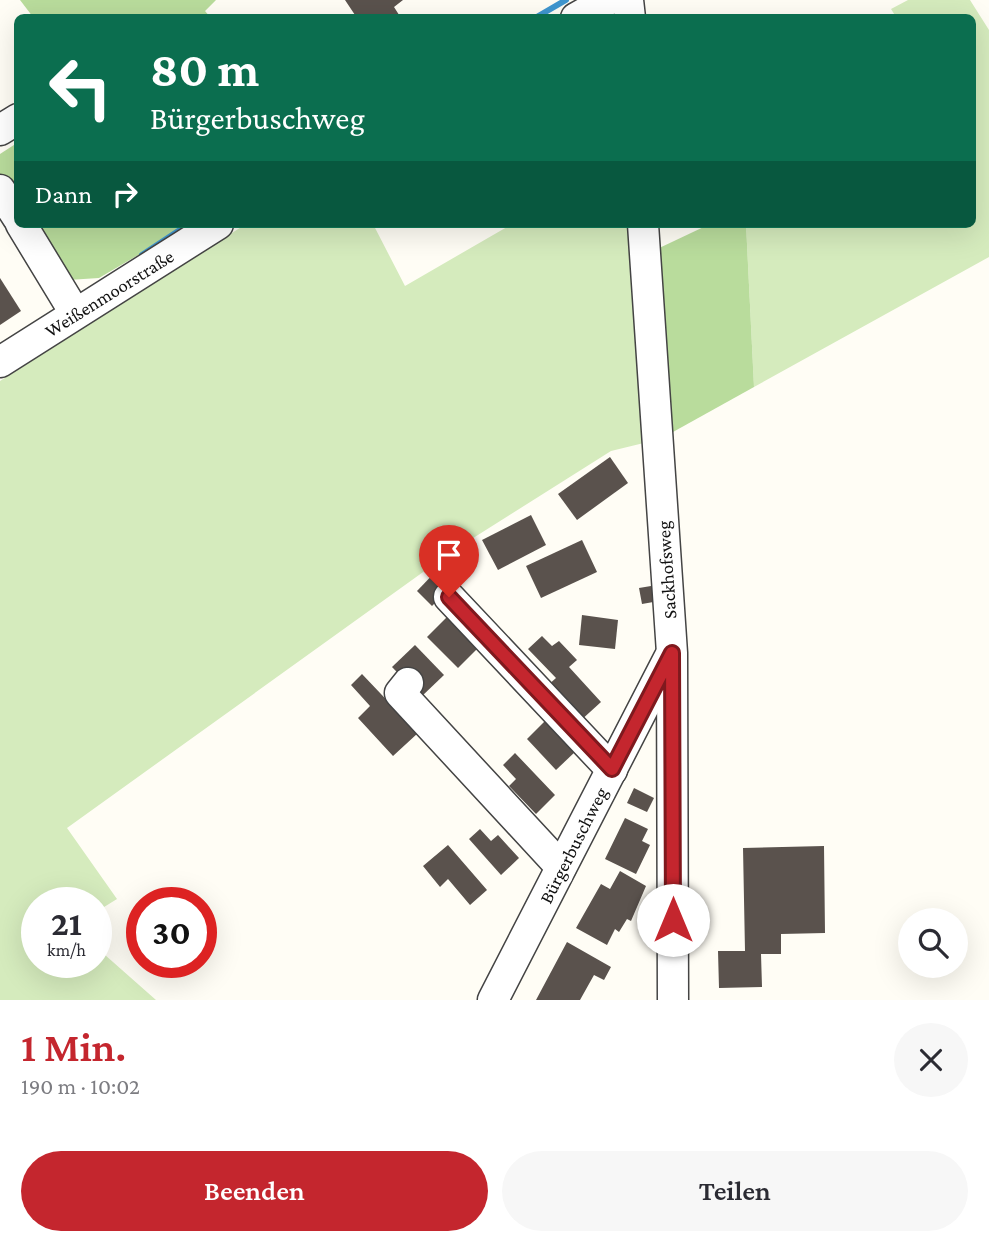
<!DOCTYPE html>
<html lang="de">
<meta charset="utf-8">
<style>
:root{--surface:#fff;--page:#f7f7f7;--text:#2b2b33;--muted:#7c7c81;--accent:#c4262e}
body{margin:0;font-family:"Crimson Pro",serif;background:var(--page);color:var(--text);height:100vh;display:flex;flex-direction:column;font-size:26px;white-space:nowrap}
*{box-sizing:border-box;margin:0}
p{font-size:23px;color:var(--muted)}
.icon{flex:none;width:38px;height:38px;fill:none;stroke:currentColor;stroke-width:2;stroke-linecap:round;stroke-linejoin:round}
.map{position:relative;height:1000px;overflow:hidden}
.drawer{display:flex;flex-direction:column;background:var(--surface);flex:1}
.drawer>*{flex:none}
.top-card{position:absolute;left:14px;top:14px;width:962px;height:214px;border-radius:10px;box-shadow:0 7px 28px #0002;background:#0b6e4f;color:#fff;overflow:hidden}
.fabs{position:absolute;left:898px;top:908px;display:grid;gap:14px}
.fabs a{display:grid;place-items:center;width:70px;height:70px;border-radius:50%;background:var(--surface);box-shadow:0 7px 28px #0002;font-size:35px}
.speed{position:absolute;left:21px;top:887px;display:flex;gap:14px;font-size:35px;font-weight:700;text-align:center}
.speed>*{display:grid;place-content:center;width:91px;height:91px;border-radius:50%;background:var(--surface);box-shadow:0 7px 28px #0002;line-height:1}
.speed small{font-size:18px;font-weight:400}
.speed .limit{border:10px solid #d22;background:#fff;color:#111}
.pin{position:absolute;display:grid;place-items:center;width:60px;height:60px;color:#fff;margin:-72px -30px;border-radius:50% 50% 50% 0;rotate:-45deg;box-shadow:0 0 7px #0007}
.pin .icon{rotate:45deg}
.me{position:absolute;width:77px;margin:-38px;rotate:0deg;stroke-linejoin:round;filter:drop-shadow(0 0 5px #0008)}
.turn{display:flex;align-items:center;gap:24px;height:147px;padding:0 21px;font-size:32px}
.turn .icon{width:91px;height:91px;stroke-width:2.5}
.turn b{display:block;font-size:49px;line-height:60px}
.then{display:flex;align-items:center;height:66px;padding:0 21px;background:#0003;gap:14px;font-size:26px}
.round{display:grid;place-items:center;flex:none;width:74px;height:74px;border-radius:37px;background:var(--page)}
.overview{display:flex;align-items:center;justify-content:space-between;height:119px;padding:0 21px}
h1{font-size:42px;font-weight:600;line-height:52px;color:var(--accent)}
.cta{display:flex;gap:14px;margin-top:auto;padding:14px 21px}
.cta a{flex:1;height:80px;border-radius:42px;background:var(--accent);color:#fff;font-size:28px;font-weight:600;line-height:80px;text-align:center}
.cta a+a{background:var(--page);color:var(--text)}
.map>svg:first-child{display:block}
.green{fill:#d5ebbd}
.forest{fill:#b9dc9c}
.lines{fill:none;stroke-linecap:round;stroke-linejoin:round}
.stream{stroke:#3f96cf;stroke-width:6}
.building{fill:#5a524d}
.minor-casing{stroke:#444;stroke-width:33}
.minor{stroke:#fff;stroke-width:30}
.route-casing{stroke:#7f191e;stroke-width:18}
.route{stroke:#c4262e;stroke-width:12}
.labels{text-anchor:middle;stroke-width:7;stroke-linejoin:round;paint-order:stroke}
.street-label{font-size:19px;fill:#111;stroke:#fff}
</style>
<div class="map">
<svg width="989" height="1000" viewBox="0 0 989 1000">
<rect width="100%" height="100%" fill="#fffdf5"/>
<g class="green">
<polygon points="908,0 970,0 989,30 989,257 754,387 746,224 973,224 973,18 896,17 891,9"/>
<polygon points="246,224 373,224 405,286 512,224 634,224 652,441 611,451 451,552 67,828 117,899 96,912 96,903 37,903 37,962 96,962 96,947 156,1000 0,1000 0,381"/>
</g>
<g class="forest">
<polygon points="20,0 216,0 205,11 211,18 33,17"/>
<polygon points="17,143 17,210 0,185 0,154"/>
<polygon points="28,224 191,224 99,278 68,280"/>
<polygon points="710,224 746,224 754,387 673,432 655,250"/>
</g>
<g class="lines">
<g class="stream">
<polyline points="535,18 566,0"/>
<polyline points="142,255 189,224"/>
</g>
</g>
<g class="building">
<polygon points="345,0 403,0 394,7 401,18 357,18"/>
<polygon points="0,278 21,311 0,325"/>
<polygon points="610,457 628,483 577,520 558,494"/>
<polygon points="531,515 546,545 498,570 482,540"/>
<polygon points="582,540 597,572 541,598 526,566"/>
<polygon points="441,566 457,581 432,606 417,591"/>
<polygon points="657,585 659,601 642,604 639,588"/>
<polygon points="451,613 482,644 458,668 427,637"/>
<polygon points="582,615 618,620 615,649 579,645"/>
<polygon points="542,636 552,646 559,641 577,660 569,667 601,702 579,722 547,686 556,678 528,649"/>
<polygon points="415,645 444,675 421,697 392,667"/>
<polygon points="362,674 418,733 393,756 358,718 370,706 351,685"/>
<polygon points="548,718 577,750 556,770 527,739"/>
<polygon points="515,753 555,795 536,814 509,786 516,779 503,765"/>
<polygon points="634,788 654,798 647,812 627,803"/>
<polygon points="625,818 648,829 642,841 650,845 636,874 605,859"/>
<polygon points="480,829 491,841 498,835 519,858 501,875 469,839"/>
<polygon points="448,845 487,890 470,905 448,879 440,887 423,866"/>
<polygon points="824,846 825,933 781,934 781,954 761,954 762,987 719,988 718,951 745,951 743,848"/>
<polygon points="620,871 646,886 631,921 627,919 619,932 615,929 607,945 576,928 601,884 610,889"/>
<polygon points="567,942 611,967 604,980 594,975 580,1000 536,1000"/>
</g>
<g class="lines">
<g class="minor-casing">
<g id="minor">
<polyline points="628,0 630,18"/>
<polyline points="576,18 608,0"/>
<polyline points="0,130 18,119"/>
<polyline points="0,190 18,218"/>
<polyline points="21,224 75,313"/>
<polyline points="643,224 672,653 673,1000"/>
<polyline points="0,362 218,224"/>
<polyline points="449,597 612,770"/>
<polyline points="408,683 400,693 561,867"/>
<polyline points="493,1000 669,658"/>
</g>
</g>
<use href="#minor" class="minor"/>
</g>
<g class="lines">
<g class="route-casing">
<polyline id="route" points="449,597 612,769 672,653 673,920"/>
</g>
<use href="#route" class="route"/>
</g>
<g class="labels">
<g class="street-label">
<text transform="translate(109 293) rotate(-32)" y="7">Weißenmoorstraße</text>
<text transform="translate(666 570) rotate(-94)" y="7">Sackhofsweg</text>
<text transform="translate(573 845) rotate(-63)" y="7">Bürgerbuschweg</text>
</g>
</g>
</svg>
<div class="fabs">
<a><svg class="icon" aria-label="search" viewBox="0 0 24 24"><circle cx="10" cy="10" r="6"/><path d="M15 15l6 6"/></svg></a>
</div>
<div class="speed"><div>21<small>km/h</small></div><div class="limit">30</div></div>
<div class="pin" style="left:449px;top:597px;background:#d93025"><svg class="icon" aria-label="arrive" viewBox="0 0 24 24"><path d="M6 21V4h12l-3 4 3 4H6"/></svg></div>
<svg class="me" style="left:673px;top:920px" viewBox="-20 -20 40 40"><circle r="19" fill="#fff"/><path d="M0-13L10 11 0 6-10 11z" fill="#c4262e"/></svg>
<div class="top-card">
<div class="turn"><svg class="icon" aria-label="left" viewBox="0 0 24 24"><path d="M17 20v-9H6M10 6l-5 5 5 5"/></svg><div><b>80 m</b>Bürgerbuschweg</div></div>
<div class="then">Dann<svg class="icon" aria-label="right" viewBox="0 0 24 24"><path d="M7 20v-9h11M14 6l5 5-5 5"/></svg></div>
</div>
</div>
<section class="drawer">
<div class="overview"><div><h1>1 Min.</h1><p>190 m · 10:02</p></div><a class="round"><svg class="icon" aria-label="close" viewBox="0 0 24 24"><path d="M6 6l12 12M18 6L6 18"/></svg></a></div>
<div class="cta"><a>Beenden</a><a>Teilen</a></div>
</section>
